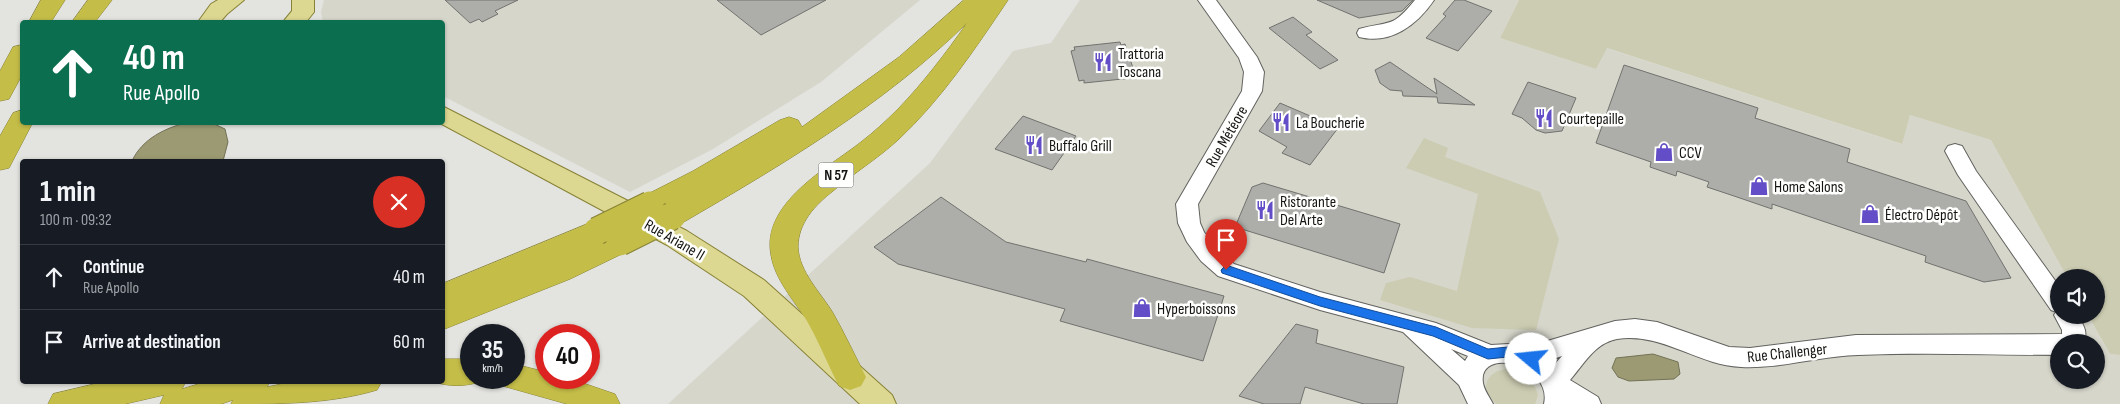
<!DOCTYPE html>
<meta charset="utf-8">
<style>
:root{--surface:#171b24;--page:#20242c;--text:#f1f3f6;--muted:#9ea1a6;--line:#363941}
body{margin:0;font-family:"Sofia Sans Condensed",sans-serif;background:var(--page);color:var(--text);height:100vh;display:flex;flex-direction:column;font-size:19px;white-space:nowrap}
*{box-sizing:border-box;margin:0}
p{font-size:16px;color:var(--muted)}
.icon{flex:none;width:28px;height:28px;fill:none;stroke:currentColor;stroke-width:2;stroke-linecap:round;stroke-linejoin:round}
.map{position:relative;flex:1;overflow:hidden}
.details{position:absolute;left:20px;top:159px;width:425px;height:225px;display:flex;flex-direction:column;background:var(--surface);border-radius:5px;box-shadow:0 1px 4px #0004}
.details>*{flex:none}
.hud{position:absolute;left:20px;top:20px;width:425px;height:105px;border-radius:5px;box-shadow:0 1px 4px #0004;background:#0b6e4f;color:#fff;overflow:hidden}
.controls{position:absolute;left:2050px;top:269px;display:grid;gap:10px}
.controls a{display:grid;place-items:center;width:55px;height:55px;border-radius:50%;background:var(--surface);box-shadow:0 1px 4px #0004;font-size:25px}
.speed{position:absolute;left:460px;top:324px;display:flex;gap:10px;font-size:25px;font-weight:700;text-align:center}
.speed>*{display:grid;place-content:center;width:65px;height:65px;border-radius:50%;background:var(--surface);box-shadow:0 1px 4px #0004;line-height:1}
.speed small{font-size:12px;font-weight:400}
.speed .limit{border:8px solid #d22;background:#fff;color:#111}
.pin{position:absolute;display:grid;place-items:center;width:42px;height:42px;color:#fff;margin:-51px -21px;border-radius:50% 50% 50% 0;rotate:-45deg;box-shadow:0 0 5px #0007}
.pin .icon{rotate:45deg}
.me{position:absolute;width:55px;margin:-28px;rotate:287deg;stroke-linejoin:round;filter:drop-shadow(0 0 4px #0008)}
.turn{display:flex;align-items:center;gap:18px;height:105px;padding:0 20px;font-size:22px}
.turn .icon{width:65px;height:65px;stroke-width:2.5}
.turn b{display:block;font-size:35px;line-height:42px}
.round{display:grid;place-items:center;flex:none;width:52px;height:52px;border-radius:26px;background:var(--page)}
.headline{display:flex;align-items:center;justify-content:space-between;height:85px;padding:0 20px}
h1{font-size:30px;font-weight:700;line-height:38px}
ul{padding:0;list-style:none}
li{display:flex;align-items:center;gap:15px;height:65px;padding:0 20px;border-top:1px solid var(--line)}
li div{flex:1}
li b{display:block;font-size:19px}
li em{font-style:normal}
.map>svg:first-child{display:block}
.built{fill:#d6d6cb;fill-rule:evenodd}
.green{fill:#ccccb2}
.water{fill:#9b9a72;stroke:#737256}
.building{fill:#adadaa;stroke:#72726f}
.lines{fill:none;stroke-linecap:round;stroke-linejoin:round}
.minor-casing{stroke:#62625f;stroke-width:2}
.major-casing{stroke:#878235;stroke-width:2}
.highway-casing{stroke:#878235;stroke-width:1}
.minor{fill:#fff;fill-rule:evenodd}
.major{fill:#dcd791;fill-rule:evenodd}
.highway{fill:#c4bd48;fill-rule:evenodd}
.highway-bridge-casing{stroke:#878235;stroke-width:29;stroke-linecap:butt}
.highway-bridge{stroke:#c4bd48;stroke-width:27}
.route{fill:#1a73e8;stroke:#114b97}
.labels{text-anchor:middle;stroke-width:5;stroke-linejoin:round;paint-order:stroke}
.shield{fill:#fffffe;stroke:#5b5b5a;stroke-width:1}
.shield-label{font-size:15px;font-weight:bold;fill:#151513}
.poi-label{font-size:16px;fill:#151513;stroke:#fffffe;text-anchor:start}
.street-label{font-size:16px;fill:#151513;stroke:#fffffe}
</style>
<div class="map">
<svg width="2120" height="404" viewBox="0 0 2120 404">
<rect width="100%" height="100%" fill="#e3e3df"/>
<g class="built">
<polygon points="324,0 920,0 821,82 713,149 630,192 443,96 442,22 323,22 321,12"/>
<path d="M1080 0H1519L1500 38 1596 69 1606 48 1901 144 1910 115 1991 140 2067 277 2059 278V315H2088L2110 354 2120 355V404H668L930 163 1013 51 1051 43ZM2059 342H2096V380H2059Z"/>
</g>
<g class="green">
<polygon points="1519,0 2120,0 2120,355 2110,354 2088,315 2096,315 2096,278 2067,277 1991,140 1910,115 1902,144 1607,48 1596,69 1500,38"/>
<polygon points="1424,138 1448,148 1445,157 1540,192 1559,239 1536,330 1472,328 1380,300 1386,283 1410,277 1457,291 1478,194 1406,168"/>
<path d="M1506 369C1522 372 1534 379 1538 395L1535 404H1496C1479 390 1485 372 1506 369Z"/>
</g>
<g class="water">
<path d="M190 122 212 123 225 129 228 142 223 161H132C142 139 166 127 190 122Z"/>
<polygon points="1653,354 1678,362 1680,374 1674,379 1629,381 1618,377 1612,368 1616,358"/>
</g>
<g class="building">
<polygon points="445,0 518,0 495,11 498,14 482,22 479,19 470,23"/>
<polygon points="717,0 826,0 761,35"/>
<polygon points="1317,0 1413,0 1402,11 1359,18"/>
<polygon points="1455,0 1464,0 1492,11 1458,51 1426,38 1446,16 1443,14"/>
<polygon points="1293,17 1312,32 1306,35 1338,60 1320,69 1269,28"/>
<polygon points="1120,42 1121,45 1125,44 1135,74 1131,75 1132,78 1084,83 1084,80 1079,81 1071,51 1075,50 1074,47"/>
<polygon points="1390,62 1437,94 1434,78 1475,105 1438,103 1437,97 1403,96 1402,91 1390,90 1380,83 1375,70"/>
<polygon points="1624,65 1758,108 1755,118 1850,149 1847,162 1966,201 2011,278 1984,282 1925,262 1926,256 1772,204 1772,209 1734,196 1707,187 1709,182 1677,171 1676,176 1650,167 1651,162 1596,143"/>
<polygon points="1528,82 1576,98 1562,131 1545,133 1536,130 1522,118 1512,114"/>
<polygon points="1280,103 1338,128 1310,165 1282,153 1287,147 1259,131"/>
<polygon points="1023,116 1076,136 1052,170 995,149"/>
<polygon points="1263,183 1400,224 1384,273 1235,227 1252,187"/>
<polygon points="941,197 1006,242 1086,262 1087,259 1224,296 1203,361 1060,321 1065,309 898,264 874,247"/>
<polygon points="1296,324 1318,330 1316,343 1404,367 1397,404 1364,404 1305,387 1300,404 1264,404 1239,396"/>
</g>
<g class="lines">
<g class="minor-casing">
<g id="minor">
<path d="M1198 0H1216L1257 57 1264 72 1262 91 1198 204 1200 223 1204 232 1217 249 1234 264 1320 292 1436 323 1491 345 1544 342 1615 321 1635 319 1657 322 1729 347 1750 348 1856 335 2062 334V330L2054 315 2056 312 2051 310 1958 175 1945 151 1948 146 1955 144 1962 146 1976 171 2059 286V315H2078C2083 325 2088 331 2084 342H2059V355C1992 355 1925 352 1858 355 1819 356 1780 369 1741 367 1697 365 1662 332 1617 339 1595 343 1584 364 1570 380L1598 397 1601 404H1544C1553 364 1477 346 1483 383 1484 390 1490 398 1493 404H1468L1459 385 1403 332 1320 310 1218 276 1201 261 1187 242 1178 223 1176 204 1242 91 1244 72 1239 58ZM1451 349 1468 356 1465 361ZM1562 356 1554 365 1550 360Z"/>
<path d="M1415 0H1434C1417 25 1391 45 1359 37L1357 33 1359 29C1392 20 1391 29 1415 0Z"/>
</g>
</g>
<g class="major-casing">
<g id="major">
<polygon points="218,0 244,0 227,14 220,22 198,22 211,4"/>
<polygon points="292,0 314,0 314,12 306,22 283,22 292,11"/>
<polygon points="442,106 687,231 764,280 892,395 896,404 860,404 744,296 667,245 438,122 442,122"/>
</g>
</g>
<g class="highway-casing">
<g id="highway">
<polygon points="41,0 65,0 51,22 29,22"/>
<polygon points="88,0 112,0 95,22 72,22"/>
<path d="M964 0H1008C975 49 941 100 898 140 877 159 854 173 833 191 815 205 798 223 798 247 799 272 821 293 833 313 845 334 855 356 866 377L861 386 850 390 839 386C828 365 819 342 807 321 794 300 775 280 771 255 761 203 828 168 861 142 874 132 886 121 898 109 923 83 946 53 967 23 883 105 782 165 682 223L672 226 662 223 658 216 660 212 650 215 640 212 636 205 640 198 693 171 780 120 789 117 798 120 802 127 899 57Z"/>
<polygon points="22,45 22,75 9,99 0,101 0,71 13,47"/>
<polygon points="22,110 22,122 33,122 9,168 0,170 0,136 13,113"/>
<polygon points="597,220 607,224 611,231 609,235 620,231 630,234 634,242 630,250 570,279 442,330 442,284"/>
<path d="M442 359H471V378H484L482 381C466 387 448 387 431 381H442Z"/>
<polygon points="514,364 546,372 546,378 568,378 615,394 620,404 567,404 503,386 499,378 514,378"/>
<path d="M107 381H186L182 389 208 381H270L267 387 296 381H382L377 390C330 404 280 404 231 404L233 400 221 404H160L164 395 125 404H48L53 394Z"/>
</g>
</g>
<use href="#minor" class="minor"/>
<use href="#major" class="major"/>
<use href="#highway" class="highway"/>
<g class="highway-bridge-casing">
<g id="highway-bridge">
<polyline points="597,231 650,205"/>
<polyline points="620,242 672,216"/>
</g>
</g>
<use href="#highway-bridge" class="highway-bridge"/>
</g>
<polygon class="route" points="1226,265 1320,297 1436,327 1488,349 1508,347 1535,356 1537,359 1531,365 1508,357 1488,359 1433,336 1320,306 1222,273 1221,270"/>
<defs>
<g id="restaurant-bare" transform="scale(1.5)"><path d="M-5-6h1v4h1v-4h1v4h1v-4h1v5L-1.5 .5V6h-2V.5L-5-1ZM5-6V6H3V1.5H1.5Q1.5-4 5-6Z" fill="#634ec7" stroke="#fffffe" stroke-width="2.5" paint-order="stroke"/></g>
<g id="shop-bare" transform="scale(1.5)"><path d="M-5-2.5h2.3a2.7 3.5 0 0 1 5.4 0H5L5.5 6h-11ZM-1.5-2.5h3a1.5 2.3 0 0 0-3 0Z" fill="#634ec7" stroke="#fffffe" stroke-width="2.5" paint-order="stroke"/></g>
</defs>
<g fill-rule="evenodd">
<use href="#restaurant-bare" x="1103" y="62"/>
<use href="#restaurant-bare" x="1544" y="118"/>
<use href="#restaurant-bare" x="1281" y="122"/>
<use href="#restaurant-bare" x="1034" y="145"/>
<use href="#shop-bare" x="1664" y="152"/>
<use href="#shop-bare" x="1759" y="186"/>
<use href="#restaurant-bare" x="1265" y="210"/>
<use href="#shop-bare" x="1870" y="214"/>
<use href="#shop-bare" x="1142" y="308"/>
</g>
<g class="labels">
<rect class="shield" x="818.5" y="162.5" width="35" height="25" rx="4"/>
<g class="shield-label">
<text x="836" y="180">N 57</text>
</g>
<g class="poi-label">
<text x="1118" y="59">Trattoria<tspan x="1118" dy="18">Toscana</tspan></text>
<text x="1559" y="124">Courtepaille</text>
<text x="1296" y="128">La Boucherie</text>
<text x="1049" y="151">Buffalo Grill</text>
<text x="1679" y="158">CCV</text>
<text x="1774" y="192">Home Salons</text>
<text x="1280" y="207">Ristorante<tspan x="1280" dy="18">Del Arte</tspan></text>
<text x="1885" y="220">Électro Dépôt</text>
<text x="1157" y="314">Hyperboissons</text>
</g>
<g class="street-label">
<text transform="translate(1226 136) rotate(-60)" y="6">Rue Météore</text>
<text transform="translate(675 239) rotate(30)" y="6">Rue Ariane II</text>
<text transform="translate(1787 352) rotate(-6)" y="6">Rue Challenger</text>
</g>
</g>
</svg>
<div class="controls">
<a><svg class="icon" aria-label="sound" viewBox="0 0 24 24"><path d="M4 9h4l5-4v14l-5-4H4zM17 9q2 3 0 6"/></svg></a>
<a><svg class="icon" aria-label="search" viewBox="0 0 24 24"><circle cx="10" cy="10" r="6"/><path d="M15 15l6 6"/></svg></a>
</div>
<div class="speed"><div>35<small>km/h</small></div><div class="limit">40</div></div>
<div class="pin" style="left:1226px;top:270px;background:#d93025"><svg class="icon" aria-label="arrive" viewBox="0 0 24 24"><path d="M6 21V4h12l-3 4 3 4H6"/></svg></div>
<svg class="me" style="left:1531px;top:359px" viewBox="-20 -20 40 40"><circle r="19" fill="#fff"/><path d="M0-13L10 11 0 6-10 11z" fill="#1a73e8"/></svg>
<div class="hud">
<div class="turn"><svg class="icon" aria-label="ahead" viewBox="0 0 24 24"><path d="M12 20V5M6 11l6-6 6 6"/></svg><div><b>40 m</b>Rue Apollo</div></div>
</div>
<section class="details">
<div class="headline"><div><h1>1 min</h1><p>100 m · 09:32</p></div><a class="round" style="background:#d93025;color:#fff"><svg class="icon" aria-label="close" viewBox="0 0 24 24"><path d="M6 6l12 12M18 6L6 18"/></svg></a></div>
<ul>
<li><svg class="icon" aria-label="ahead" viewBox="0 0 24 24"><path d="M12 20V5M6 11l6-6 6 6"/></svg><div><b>Continue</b><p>Rue Apollo</p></div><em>40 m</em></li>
<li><svg class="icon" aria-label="arrive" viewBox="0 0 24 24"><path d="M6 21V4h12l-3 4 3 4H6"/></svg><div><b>Arrive at destination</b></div><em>60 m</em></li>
</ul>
</section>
</div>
